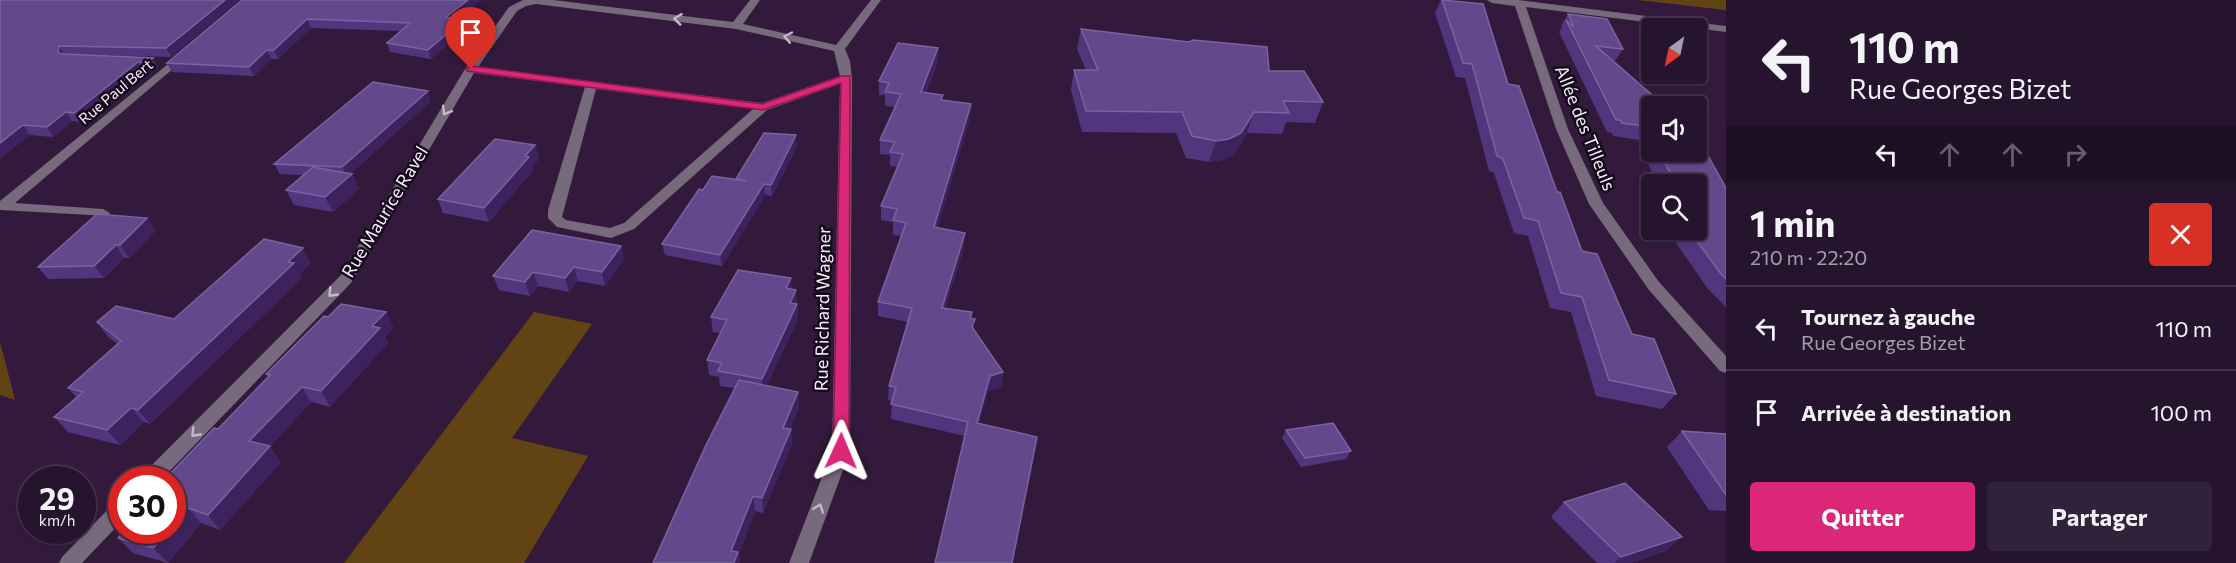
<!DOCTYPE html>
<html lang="fr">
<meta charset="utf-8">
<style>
:root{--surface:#26142e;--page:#32213a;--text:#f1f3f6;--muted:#a49eaa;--line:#42334a;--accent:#db2777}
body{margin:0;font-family:Commissioner,sans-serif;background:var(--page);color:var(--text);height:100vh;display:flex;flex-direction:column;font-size:22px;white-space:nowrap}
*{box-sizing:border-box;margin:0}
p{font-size:20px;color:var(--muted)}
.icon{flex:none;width:33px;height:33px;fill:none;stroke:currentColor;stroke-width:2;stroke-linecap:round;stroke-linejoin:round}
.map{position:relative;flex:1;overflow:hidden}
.drawer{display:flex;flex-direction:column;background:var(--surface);width:510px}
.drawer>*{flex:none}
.guide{background:#26142e;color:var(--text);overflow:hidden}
.needle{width:39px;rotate:213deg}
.buttons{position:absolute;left:1641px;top:18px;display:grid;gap:12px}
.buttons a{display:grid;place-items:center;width:66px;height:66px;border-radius:6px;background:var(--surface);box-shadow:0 2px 4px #0004,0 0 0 2px var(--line);font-size:30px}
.speed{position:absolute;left:18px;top:466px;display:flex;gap:12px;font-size:30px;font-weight:700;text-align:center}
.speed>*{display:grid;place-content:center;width:78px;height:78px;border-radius:50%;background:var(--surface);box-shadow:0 2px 4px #0004,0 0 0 2px var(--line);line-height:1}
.speed small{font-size:15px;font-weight:400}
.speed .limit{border:9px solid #d22;background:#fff;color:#111}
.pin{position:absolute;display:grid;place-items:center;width:51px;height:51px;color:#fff;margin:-62px -26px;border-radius:50% 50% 50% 0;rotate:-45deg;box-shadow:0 0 6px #0007}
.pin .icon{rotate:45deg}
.me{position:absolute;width:66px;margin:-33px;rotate:1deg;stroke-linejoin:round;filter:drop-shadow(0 0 4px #0008)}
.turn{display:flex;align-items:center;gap:21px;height:126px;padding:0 24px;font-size:27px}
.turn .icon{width:78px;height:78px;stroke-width:2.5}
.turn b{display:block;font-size:42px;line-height:51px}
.lanes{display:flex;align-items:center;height:57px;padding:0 24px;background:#0003;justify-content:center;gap:30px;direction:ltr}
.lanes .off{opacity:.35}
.round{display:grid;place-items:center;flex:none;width:63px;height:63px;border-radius:6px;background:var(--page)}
.head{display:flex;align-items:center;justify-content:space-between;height:102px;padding:0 24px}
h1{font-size:36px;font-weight:700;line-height:45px}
.action{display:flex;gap:12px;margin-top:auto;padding:12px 24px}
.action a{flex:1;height:69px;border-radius:6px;background:var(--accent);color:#fff;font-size:24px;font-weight:700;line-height:69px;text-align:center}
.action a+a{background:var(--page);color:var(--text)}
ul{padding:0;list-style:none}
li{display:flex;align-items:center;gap:18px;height:84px;padding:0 24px;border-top:2px solid var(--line)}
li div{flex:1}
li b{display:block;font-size:22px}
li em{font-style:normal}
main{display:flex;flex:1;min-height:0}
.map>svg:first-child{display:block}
.green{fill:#624414}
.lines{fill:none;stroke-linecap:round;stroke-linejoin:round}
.minor{fill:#766a7c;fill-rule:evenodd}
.wall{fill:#51367e}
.shaded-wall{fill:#3d225e}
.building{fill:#63498c;stroke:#7a639e;stroke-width:1.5}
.oneway{stroke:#c5b8cb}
.route{fill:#db2777;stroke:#8e194d;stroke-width:1.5}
.labels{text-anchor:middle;stroke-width:5;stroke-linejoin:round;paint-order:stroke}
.far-street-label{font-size:15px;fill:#f9ecff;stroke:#150a19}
.street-label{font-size:18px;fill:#f9ecff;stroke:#150a19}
</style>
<main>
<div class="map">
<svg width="1726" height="563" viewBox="0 0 1726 563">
<rect width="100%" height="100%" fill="#331a3d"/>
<g class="green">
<polygon points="1638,0 1726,0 1726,10"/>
<polygon points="534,312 592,324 512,438 588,456 524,563 344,563"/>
<polygon points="0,342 15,400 0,395"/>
</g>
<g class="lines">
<g class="minor">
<path d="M523 0H553L733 22 750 0H760L743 24 836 45 871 0H881L845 49 850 61 852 78 850 451 809 563H789L832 451 840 84 767 110 634 229 611 238 557 227 548 218V210L585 87 474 73 351 283 161 480H140L142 475 341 275 465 69 509 7ZM536 4 736 29 834 51 840 76 762 103 478 67 517 11 526 6ZM596 89 753 109 624 223 610 228 566 220 562 217Z"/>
<polygon points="1487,0 1519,0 1726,26 1726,32 1526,7 1568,129 1603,203 1659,282 1726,356 1726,373 1720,371 1649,290 1589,204 1556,129 1515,6 1492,3"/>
<polygon points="184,51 188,52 188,56 15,203 103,209 110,213 108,216 0,210 0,201"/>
<polygon points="122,500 122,521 82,563 59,563 62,557 115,502"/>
</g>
</g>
<g class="wall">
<polygon points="0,0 239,0 171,57 64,54 153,58 158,67 153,71 143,71 80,122 72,121 53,137 30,135 0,158"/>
<polygon points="242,0 458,19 466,28 431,59 390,52 387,43 401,31 311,28 278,59 271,59 254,76 172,72 167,63"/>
<polygon points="1441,0 1447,0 1508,84 1557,192 1582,251 1632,334 1676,394 1662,409 1596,396 1571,312 1550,308 1528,236 1514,233 1494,173 1489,171 1465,78 1456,77 1435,13"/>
<polygon points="1568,14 1623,49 1615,61 1614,61 1652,106 1652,142 1613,136 1612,133 1607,132 1559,32 1562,27 1561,26"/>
<polygon points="1081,29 1269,71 1323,102 1315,123 1286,122 1282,134 1247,133 1234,155 1222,160 1209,162 1186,158 1176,133 1082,132 1071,90 1074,70 1086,70 1077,49"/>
<polygon points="938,48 938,62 926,93 943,100 971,104 970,118 937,228 964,247 945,308 971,318 974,329 1003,372 1001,387 988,391 978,424 965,436 891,419 892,401 888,400 889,386 908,322 878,316 878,302 902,236 893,235 893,222 881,220 881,206 898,167 890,166 890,155 880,154 880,140 895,107 885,106 885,95 879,95 879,81"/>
<polygon points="431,101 350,174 352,174 359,189 333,212 294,205 286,190 303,175 280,174 274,164"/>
<polygon points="535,145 539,159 532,166 533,170 489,222 443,213 438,199"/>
<polygon points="797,146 772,196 765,195 722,266 665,255 662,244 703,190 736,180"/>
<polygon points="1652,151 1696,152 1726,188 1726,307 1708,289 1667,230 1696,230 1696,184 1658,184 1646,160"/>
<polygon points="147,218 156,230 129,258 124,258 104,278 48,279 38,267"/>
<polygon points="621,246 624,260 605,286 578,281 569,292 538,286 530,296 499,290 493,276"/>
<polygon points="311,263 300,273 302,278 150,424 144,422 120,445 68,432 54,417 77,398 68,388 118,344 108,337 97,322 174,319"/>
<polygon points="792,289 796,290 798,319 767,385 798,392 799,407 790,429 791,429 792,444 763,513 755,511 739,554 740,563 653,563 735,388 720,386 719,377 709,375 707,360 720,333 713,332 711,317"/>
<polygon points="386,312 393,327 385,337 388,343 330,407 311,402 270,446 281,462 220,530 201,523 168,563 133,553 118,538 172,531 218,429 268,377 266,374 328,317"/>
<polygon points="1286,430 1351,451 1346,459 1301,467 1282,438"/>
<polygon points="1682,431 1726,434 1726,511 1709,510 1667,447"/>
<polygon points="1564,502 1666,551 1631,563 1597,563 1551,517"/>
</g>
<g class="shaded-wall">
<polygon points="225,0 239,0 171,57 166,48"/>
<polygon points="468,0 481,0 449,26 446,17"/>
<polygon points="307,19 311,28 278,59 274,50"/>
<polygon points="463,20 466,28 431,59 428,50"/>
<polygon points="59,46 64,54 58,53"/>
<polygon points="938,48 938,62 921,106 921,92"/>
<polygon points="267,50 271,59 254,76 249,67"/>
<polygon points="153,58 158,67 153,71 148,62"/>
<polygon points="138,62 143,71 80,122 74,113"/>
<polygon points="428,91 431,101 347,177 342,167"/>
<polygon points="971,104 970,118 933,241 934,227"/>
<polygon points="66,112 72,121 53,137 47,127"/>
<polygon points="1254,112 1247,133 1234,155 1222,160 1209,162 1216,141"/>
<polygon points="23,125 30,135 0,158 0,143"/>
<polygon points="796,135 797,146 772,196 771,185"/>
<polygon points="535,145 539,159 532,166 533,170 489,222 484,208 525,156"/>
<polygon points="352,174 359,189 333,212 325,197"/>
<polygon points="764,184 765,195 722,266 720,255"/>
<polygon points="147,218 156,230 129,258 120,245"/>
<polygon points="965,233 964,247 940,322 942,308"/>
<polygon points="116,245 124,258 104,278 94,266"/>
<polygon points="621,246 624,260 605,286 602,272"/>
<polygon points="303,248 311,263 300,273 302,278 150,424 138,410 288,262"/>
<polygon points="574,267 578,281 569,292 565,278"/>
<polygon points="533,272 538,286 530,296 525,282"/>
<polygon points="791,278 792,293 786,288"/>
<polygon points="796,290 798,319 763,394 762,379 790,303"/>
<polygon points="386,312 393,327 385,337 388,343 330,407 321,391 372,326"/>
<polygon points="1003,372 1001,387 988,391 975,438 977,423 990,376"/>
<polygon points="302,387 311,402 260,456 249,441"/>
<polygon points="798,392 799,407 784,443 783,428"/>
<polygon points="131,408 144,422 120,445 107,430"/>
<polygon points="791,429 792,444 763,513 762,498"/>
<polygon points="270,446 281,462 220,530 208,515"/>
<polygon points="753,496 755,511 739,554 740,563 733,563 731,551"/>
<polygon points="188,508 201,523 168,563 153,548 169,531 172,531 172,526"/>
<polygon points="1682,537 1666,551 1631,563 1614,563 1621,557"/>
</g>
<g class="building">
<polygon points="0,0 225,0 166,48 59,46 58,53 64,54 153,58 148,62 138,62 74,113 66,112 47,127 23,125 0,143"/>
<polygon points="242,0 468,0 446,17 463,20 428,50 387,43 410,23 307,19 274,50 267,50 249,67 167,63"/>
<polygon points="1442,0 1483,4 1508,84 1519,86 1557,192 1560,192 1582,251 1597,254 1632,334 1654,339 1676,394 1609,380 1582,297 1561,293 1538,221 1524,218 1503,159 1497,156 1472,64 1463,63"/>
<polygon points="1568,14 1607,19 1623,49 1596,46 1651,94 1658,106 1652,106 1652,127 1622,123 1620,120 1616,120 1566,20 1574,27"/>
<polygon points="1081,29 1189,42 1193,40 1267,47 1269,71 1304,71 1323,102 1283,101 1289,113 1254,112 1241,133 1229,139 1216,141 1192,136 1182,112 1086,111 1074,70 1098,70"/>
<polygon points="898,43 938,48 921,92 943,95 941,100 971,104 934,227 965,233 942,308 972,312 970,318 975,319 972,327 1003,372 990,376 977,423 1037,437 1012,563 935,563 968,422 891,404 896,387 889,386 912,308 878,302 906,223 893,220 897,209 881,206 903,154 890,152 895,142 880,140 901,94 885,92 889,83 879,81"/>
<polygon points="373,82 428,91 342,167 274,164"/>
<polygon points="764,133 796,135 771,185 764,184 720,255 662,244 699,189 703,190 712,176 747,181 736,179"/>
<polygon points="495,139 535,145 525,156 529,157 484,208 438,199"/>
<polygon points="1696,151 1706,152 1726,188 1726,279 1721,274 1689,230 1696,230 1696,184 1676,184 1659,152"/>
<polygon points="313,167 352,174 325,197 286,190"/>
<polygon points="97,214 147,218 120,245 116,245 94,266 38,267"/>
<polygon points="532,230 621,246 602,272 574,267 565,278 533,272 525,282 493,276"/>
<polygon points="264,239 303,248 288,262 294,263 138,410 131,408 107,430 54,417 83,392 68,388 121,341 97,322 116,306 174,319"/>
<polygon points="738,270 791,278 786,288 796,290 790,303 797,304 762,379 718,371 722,363 707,360 727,320 711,317"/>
<polygon points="341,304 386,312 372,326 380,328 321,391 302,387 249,441 270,446 208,515 188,508 172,526 172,480 164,480 214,428 218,429 270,375 266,374 324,316 328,317"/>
<polygon points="739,380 798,392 783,428 791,429 762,498 753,496 731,551 738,552 734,563 653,563 706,445"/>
<polygon points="1333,423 1351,451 1305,458 1286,430"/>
<polygon points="1682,431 1726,434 1726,495"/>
<polygon points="1625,483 1682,537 1621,557 1564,502"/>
<polygon points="125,531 169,531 153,548 118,538"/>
</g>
<defs><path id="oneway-chevron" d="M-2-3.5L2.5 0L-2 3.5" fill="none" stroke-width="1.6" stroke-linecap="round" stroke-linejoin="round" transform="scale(1.5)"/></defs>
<g class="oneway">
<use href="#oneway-chevron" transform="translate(678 19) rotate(-173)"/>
<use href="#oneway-chevron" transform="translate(788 37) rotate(-168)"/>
<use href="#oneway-chevron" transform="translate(446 111) rotate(121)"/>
<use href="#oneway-chevron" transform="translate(332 293) rotate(134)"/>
<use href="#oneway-chevron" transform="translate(195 433) rotate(134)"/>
<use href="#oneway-chevron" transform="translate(819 508) rotate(-70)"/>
</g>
<polygon class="route" points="471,66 762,104 842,76 850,76 849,451 847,456 841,458 835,456 833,451 841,83 763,110 467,71 466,69"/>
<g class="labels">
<g class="far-street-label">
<text transform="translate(116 92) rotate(-40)" y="5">Rue Paul Bert</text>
</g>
<g class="street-label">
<text transform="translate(1585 128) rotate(68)" y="6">Allée des Tilleuls</text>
<text transform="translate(385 212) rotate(-59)" y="6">Rue Maurice Ravel</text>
<text transform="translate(823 309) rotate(-89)" y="6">Rue Richard Wagner</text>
</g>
</g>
</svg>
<div class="buttons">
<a><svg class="needle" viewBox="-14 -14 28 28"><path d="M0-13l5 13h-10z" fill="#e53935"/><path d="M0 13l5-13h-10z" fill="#a49eaa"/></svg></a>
<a><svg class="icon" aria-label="sound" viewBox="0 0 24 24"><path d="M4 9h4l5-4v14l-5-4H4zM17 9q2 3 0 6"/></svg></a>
<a><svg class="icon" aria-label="search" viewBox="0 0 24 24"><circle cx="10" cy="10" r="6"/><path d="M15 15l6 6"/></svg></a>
</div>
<div class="speed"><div>29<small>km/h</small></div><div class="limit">30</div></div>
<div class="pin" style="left:471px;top:69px;background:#d93025"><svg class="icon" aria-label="arrive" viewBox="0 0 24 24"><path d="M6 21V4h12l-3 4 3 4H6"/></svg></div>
<svg class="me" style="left:841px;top:451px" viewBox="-20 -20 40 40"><path d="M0-17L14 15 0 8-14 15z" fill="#db2777" stroke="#fff" stroke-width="4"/></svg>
</div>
<section class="drawer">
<div class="guide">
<div class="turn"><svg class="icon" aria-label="left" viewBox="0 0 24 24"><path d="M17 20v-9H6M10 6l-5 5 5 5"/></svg><div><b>110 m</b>Rue Georges Bizet</div></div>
<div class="lanes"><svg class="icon" aria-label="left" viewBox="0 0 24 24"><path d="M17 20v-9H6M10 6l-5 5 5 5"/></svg><svg class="icon off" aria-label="ahead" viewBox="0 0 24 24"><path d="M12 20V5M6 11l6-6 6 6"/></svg><svg class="icon off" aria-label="ahead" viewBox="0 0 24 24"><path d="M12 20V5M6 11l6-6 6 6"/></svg><svg class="icon off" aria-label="right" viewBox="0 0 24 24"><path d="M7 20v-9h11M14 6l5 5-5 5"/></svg></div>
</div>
<div class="head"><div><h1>1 min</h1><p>210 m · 22:20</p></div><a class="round" style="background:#d93025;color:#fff"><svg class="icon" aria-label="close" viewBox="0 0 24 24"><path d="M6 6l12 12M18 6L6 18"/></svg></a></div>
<ul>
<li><svg class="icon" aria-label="left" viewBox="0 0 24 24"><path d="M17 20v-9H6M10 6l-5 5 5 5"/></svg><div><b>Tournez à gauche</b><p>Rue Georges Bizet</p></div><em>110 m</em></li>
<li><svg class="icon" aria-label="arrive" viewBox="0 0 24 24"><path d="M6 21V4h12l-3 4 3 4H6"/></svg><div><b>Arrivée à destination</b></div><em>100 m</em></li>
</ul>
<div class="action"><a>Quitter</a><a>Partager</a></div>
</section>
</main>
